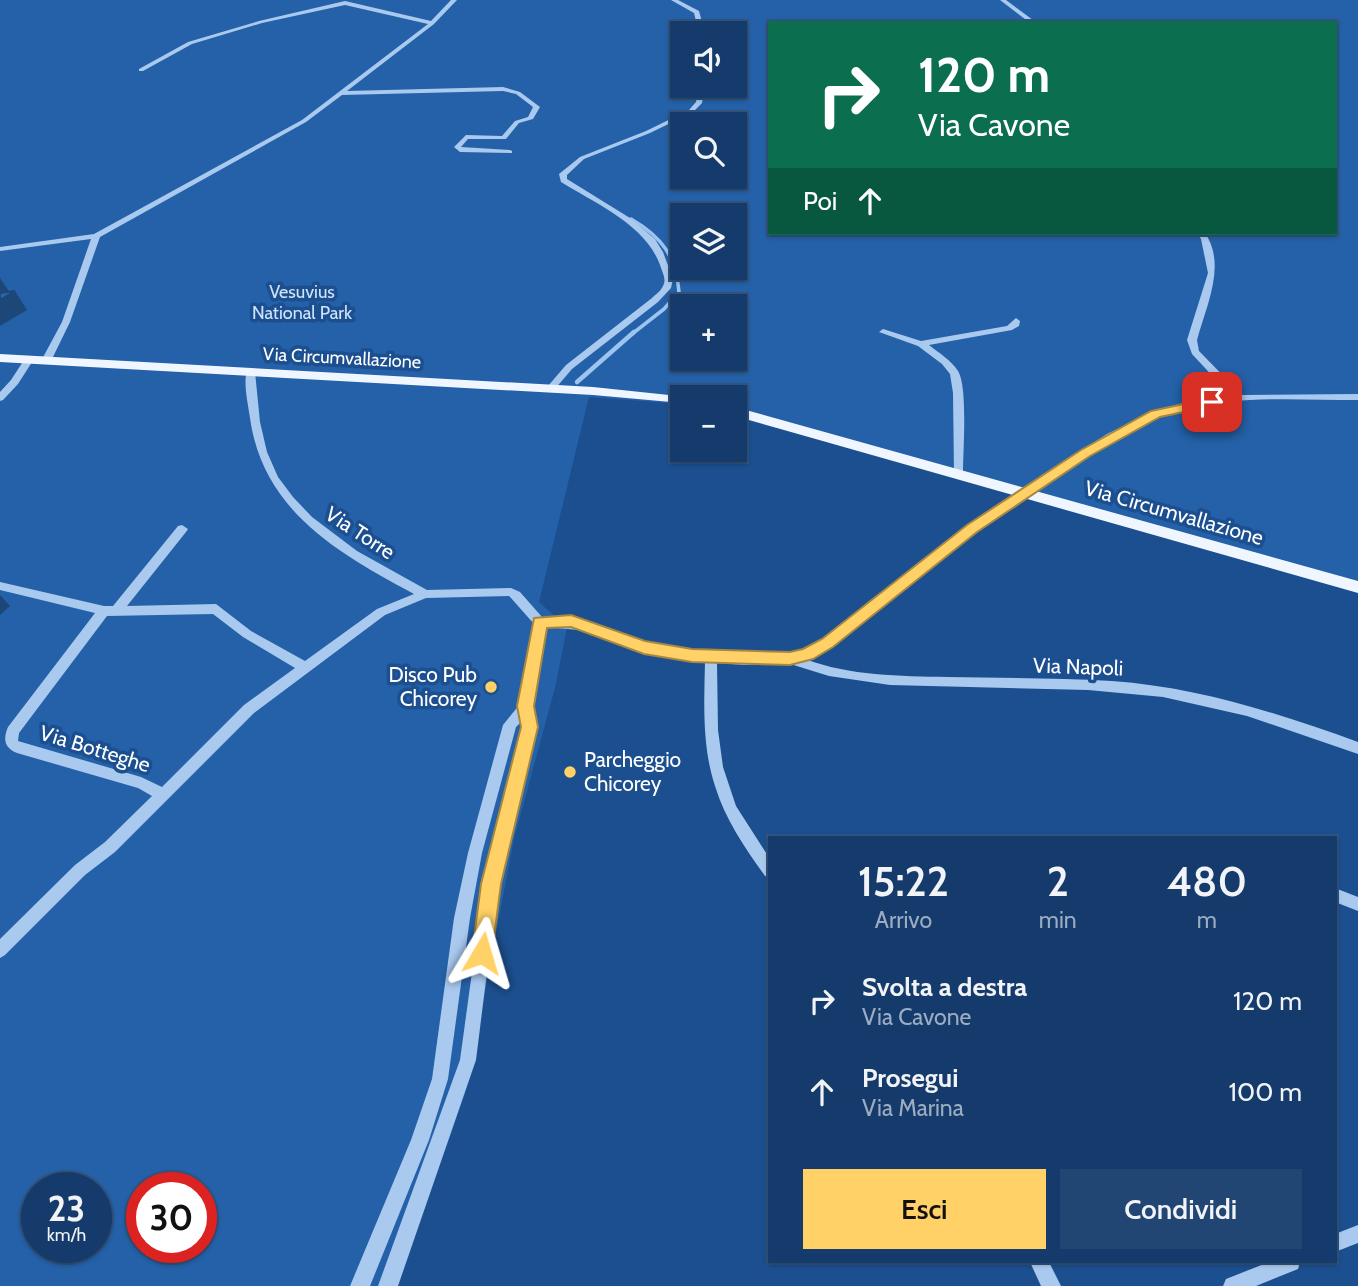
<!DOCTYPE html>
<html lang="it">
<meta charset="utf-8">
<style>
:root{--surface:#143b6b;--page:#214673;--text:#f1f3f6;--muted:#9dadc1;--line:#33557e;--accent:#ffd166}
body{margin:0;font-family:Cabin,sans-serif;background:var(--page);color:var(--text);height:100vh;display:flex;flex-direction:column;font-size:26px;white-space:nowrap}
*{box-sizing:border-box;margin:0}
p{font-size:23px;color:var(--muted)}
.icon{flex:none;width:38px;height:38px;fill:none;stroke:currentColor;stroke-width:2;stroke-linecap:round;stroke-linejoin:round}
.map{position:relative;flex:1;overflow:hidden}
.details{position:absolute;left:768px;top:836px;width:569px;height:427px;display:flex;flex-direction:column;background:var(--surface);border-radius:0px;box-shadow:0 2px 5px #0004,0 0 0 2px var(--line)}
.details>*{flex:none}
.guide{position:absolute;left:768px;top:21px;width:569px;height:214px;border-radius:0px;box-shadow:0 2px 5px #0004,0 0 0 2px var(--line);background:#0b6e4f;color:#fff;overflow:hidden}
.buttons{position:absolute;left:670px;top:21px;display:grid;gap:14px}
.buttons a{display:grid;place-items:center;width:77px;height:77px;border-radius:0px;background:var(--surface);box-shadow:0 2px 5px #0004,0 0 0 2px var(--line);font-size:35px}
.speed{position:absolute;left:21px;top:1172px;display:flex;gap:14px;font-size:35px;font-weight:700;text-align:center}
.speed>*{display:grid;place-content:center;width:91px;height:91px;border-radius:50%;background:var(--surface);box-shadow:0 2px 5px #0004,0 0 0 2px var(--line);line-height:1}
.speed small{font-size:18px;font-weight:400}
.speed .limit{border:10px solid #d22;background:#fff;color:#111}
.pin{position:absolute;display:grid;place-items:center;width:60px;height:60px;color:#fff;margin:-30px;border-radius:14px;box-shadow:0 4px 10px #0006}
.me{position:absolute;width:77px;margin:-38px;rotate:7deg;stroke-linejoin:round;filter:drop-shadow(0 0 5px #0008)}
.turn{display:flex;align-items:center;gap:24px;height:147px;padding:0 35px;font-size:32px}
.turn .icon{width:91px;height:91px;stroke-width:2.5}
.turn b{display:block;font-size:49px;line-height:60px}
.then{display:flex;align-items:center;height:66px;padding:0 35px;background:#0003;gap:14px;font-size:26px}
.eta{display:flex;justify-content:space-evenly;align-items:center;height:119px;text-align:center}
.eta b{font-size:42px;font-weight:600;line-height:49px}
.action{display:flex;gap:14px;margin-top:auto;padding:14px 35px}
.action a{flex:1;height:80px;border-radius:0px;background:var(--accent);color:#111;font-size:28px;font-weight:600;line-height:80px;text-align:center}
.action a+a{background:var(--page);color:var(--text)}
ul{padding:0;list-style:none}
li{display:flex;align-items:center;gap:21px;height:91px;padding:0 35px}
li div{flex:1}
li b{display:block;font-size:26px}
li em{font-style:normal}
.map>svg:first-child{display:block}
.green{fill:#2461a8;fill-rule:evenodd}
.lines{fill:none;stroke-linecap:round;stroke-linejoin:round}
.stream-far1{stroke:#9cc4f0;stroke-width:3.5}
.stream{stroke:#9cc4f0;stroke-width:4.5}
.minor{fill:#a9c9ee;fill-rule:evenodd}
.major{fill:#f0f6ff;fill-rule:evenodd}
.shaded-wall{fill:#1d4779}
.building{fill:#2a66ad;stroke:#1d4779;stroke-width:2}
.route{fill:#ffd166;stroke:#a68842;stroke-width:2}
.poi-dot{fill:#ffd166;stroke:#1b4f8f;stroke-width:2.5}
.labels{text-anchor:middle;stroke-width:7;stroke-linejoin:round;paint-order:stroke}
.far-park-label{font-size:18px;fill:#cfe3fa;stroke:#1b4f8f}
.far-street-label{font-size:18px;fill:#fff;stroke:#1b4f8f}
.street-label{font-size:21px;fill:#fff;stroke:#1b4f8f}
.poi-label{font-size:21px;fill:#fff;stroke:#1b4f8f;text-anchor:end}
</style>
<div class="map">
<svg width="1358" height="1286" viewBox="0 0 1358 1286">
<rect width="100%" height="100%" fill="#1b4f8f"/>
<path class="green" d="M0 0H1358V591L962 477 735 417V397H682V404L589 397 539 602 567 627 556 684 514 839 466 1091 397 1286H0ZM770 23H1335V233H770ZM682 33H735V86H682ZM682 124H735V177H682ZM682 215H735V268H682ZM682 306H735V359H682ZM37 1188H96V1248H37ZM142 1188H201V1248H142Z"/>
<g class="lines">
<path class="stream-far1" d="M631 219C662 237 676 256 679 292L664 309 632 334"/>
<polyline class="stream" points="577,382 634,332"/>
<g class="minor">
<polygon points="451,0 457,0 434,24 347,91 503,87 520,92 540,107 533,119 519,123 506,139 468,139 461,147 510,150 512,151 512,153 460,152 454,147 466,135 502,136 515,121 528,117 533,107 516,94 503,91 342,95 306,122 100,237 70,322 51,361 49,363 43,363 41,361 62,322 91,239 0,251 0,247 94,234 302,120 428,24 345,5 262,23 192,44 143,71 139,71 139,69 188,42 259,21 345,1 431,21"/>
<polygon points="671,0 678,0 699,11 705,33 699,33 694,13"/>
<polygon points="1000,0 1006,0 1037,23 1030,23"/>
<path d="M699 86H705L702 103 693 112 650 133 584 159 567 175V179L630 218 655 239 663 252 673 279 671 288 658 302 572 369 554 390H548V386L566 365 652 298C655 295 661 291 663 286 667 279 662 272 660 265 645 224 596 204 561 182L559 174 580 157 646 131 689 110 696 102Z"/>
<path d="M1197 233H1205C1227 265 1206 306 1197 340L1199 351 1242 395 1358 394V400C1300 400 1240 395 1183 409 1138 420 1100 447 1061 473 982 526 907 586 832 646L805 659C850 676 900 676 947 677 1002 678 1057 678 1112 681 1197 687 1278 713 1358 742V754L1247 716 1163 697 1088 690 890 685 829 676 787 663 745 665 717 663 718 730 723 767 736 806 770 859V878L765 876C745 848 725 819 715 786 702 747 704 703 705 662L638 651 579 630 545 627 532 706 536 727 498 884 476 1060 398 1286H378L460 1060 484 884 522 727V721L516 727 482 853 470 918 448 1079 429 1140 370 1286H350L411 1140 432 1079 454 918 468 853 503 725 520 704 534 624 511 598 509 596 426 598 385 615 254 713 115 852 85 875 5 955 0 958V939L75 865 105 842 152 796 138 788 17 753C4 748 3 739 8 727L95 613 0 590V582L104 606H113L178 526 182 525 188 529 186 532 127 606 216 604 251 631 305 661 377 609 414 594C338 553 263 511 250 418 248 403 243 384 247 370L250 369 255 372 260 422 267 452 278 477 293 497 312 517 357 551 427 590 511 588 520 592 542 617C580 616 605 632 640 642 678 652 768 663 805 650 811 647 818 643 824 640L970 526 1031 483 1107 434 1155 411 1183 403 1231 396 1192 354 1187 340 1208 273 1201 239ZM213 614 243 637 295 668 244 705 162 787 141 777 18 741 19 733 107 616Z"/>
<path d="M1016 318 1020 321 1019 326 1012 330 929 345C939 353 951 360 958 371 968 387 963 451 963 472L962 474H954L953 393 950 374 942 364 918 346 879 332 883 329 921 341 1007 326Z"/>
<polygon points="29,356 34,359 18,384 3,400 0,401 0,392 11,380 26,357"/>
<polygon points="1335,888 1358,897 1358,911 1335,902"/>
<polygon points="1358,1225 1358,1243 1335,1252 1335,1234"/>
<polygon points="1030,1262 1049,1262 1061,1286 1041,1286"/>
<polygon points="1269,1262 1300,1262 1298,1269 1256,1286 1223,1286 1226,1279"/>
</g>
<g class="major">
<polygon points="0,354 593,387 688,397 682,397 682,403 593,395 0,362"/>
<polygon points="735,407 1358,581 1358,593 735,416"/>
</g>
</g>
<g class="shaded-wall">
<polygon points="0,278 10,293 15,291 27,310 0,326"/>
<polygon points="0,595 10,606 0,615"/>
</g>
<polygon class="building" points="15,291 0,300 0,293"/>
<polygon class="route" points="1212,398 1218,402 1216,405 1160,417 1090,456 977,532 833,647 813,659 790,665 692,662 644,654 571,627 547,628 534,706 538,727 501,884 492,953 489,960 482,963 475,960 472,953 481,884 521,727 517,706 534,618 571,615 645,641 692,649 790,652 803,649 822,639 967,525 1081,450 1151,411"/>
<g class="poi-dot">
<circle cx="491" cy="687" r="7"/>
<circle cx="570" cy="772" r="7"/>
</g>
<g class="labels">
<g class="far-park-label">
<text x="302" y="298">Vesuvius<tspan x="302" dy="21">National Park</tspan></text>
</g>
<g class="far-street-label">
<text transform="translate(342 358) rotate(3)" y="6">Via Circumvallazione</text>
</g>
<g class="street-label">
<text transform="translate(1174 513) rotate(16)" y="7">Via Circumvallazione</text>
<text transform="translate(360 533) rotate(33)" y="7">Via Torre</text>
<text transform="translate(1078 667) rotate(2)" y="7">Via Napoli</text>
<text transform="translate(95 749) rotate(17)" y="7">Via Botteghe</text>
</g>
<g class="poi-label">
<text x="477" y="682">Disco Pub<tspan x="477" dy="24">Chicorey</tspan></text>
<text x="584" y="767" text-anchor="start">Parcheggio<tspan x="584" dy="24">Chicorey</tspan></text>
</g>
</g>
</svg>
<div class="buttons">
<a><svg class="icon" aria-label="sound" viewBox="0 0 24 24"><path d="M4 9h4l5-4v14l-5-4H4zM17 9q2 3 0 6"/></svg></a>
<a><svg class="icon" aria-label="search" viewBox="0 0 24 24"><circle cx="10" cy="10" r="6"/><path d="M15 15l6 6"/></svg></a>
<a><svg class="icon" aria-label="layers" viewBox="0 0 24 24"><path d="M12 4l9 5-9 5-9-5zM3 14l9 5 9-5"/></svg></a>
<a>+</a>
<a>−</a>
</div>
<div class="speed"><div>23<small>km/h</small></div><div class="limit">30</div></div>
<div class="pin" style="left:1212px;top:402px;background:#d93025"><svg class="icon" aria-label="arrive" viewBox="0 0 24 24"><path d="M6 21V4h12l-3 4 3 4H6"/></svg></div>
<svg class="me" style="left:482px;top:953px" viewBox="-20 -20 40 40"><path d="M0-17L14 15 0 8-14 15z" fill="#ffd166" stroke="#fff" stroke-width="4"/></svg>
<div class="guide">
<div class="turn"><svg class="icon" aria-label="right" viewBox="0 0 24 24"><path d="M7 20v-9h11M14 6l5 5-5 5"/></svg><div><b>120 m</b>Via Cavone</div></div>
<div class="then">Poi<svg class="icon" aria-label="ahead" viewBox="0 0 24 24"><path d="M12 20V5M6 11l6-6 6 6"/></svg></div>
</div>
<section class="details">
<div class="eta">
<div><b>15:22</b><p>Arrivo</p></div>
<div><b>2</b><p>min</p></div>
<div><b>480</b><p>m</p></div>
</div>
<ul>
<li><svg class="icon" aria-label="right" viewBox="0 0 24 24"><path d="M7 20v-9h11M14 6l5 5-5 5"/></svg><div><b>Svolta a destra</b><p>Via Cavone</p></div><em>120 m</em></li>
<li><svg class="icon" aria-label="ahead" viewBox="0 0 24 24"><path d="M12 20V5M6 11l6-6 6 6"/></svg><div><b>Prosegui</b><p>Via Marina</p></div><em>100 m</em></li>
</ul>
<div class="action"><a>Esci</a><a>Condividi</a></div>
</section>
</div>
